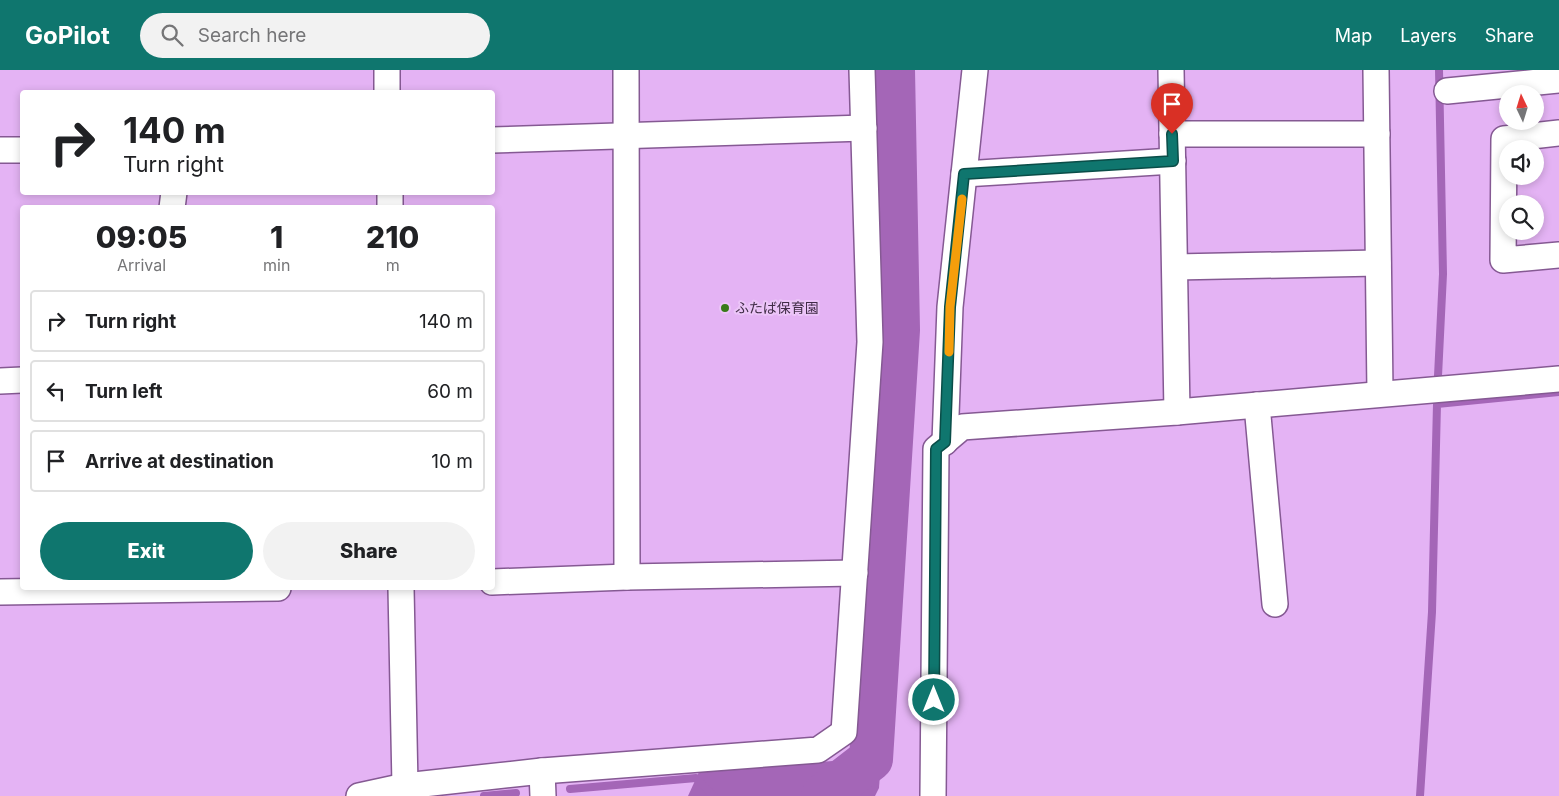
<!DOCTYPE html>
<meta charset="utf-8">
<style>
:root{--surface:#fff;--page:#f2f2f2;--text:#202124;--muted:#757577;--line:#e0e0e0;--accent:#0f766e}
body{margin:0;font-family:Inter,"Noto Sans JP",sans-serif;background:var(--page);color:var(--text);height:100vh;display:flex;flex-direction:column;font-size:19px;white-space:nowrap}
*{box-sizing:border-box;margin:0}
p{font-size:16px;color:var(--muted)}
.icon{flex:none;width:28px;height:28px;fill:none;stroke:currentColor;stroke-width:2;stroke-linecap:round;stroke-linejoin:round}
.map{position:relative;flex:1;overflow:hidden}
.panel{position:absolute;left:20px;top:135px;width:475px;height:385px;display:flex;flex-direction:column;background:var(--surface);border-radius:5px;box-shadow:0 2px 8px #0003}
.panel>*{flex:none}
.top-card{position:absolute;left:20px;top:20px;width:475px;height:105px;border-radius:5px;box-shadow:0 2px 8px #0003;background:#fff;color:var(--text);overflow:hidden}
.needle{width:32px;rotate:356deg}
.buttons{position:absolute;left:1499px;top:15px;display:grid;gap:10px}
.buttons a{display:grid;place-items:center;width:45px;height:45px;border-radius:50%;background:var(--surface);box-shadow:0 2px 8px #0003;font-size:25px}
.pin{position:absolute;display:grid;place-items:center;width:42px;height:42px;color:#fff;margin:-51px -21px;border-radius:50% 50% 50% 0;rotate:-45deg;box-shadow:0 0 5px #0007}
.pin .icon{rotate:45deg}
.me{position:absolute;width:55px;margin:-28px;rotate:0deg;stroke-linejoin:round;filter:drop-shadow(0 0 4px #0008)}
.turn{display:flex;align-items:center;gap:18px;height:105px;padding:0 20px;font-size:22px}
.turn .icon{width:65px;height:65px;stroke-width:2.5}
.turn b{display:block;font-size:35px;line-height:42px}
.eta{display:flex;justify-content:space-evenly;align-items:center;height:85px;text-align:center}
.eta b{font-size:30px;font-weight:800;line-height:35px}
.button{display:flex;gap:10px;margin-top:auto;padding:10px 20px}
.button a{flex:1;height:58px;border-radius:30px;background:var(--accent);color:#fff;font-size:20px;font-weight:800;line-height:58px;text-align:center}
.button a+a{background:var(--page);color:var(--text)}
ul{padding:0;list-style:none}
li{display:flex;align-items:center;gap:15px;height:62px;margin:0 10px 8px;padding:0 10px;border:2px solid var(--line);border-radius:5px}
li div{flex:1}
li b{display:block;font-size:19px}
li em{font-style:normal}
header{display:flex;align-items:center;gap:30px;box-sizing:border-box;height:70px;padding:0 25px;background:var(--accent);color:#fff}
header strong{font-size:24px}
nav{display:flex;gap:28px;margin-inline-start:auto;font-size:18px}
.search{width:350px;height:45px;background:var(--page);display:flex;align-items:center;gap:12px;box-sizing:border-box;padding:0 18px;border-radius:28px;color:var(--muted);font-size:19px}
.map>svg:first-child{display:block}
.water{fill:#a466b7}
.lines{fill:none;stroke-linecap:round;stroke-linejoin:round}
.stream{stroke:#a466b7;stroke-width:8}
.river{stroke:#a466b7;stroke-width:44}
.minor-casing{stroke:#855993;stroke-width:28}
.minor{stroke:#fff;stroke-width:25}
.route-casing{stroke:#0a4d48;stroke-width:12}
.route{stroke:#0f766e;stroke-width:9}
.slow{stroke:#f59e0b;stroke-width:9}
.poi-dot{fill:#387a19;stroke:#ecc5f8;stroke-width:2}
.labels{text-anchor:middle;stroke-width:4;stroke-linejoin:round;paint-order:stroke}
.poi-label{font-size:14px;fill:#402c46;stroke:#ecc5f8;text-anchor:start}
</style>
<header>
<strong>GoPilot</strong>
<div class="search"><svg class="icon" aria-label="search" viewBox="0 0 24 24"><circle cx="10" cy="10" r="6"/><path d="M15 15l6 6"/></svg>Search here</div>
<nav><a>Map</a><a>Layers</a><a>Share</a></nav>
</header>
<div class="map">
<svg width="1559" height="726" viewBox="0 0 1559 726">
<rect width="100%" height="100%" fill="#e4b3f4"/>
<polygon class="water" points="857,689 881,691 879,718 875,726 688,726 699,702"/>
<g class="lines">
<g class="stream">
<polyline points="1438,306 1443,204 1439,0"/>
<polyline points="570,719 696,708 714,726"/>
<polyline points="484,726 516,723"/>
<polyline points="1420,726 1432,542 1437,334 1559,322"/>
</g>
<polyline class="river" points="823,726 871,689 898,260 893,0"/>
<g class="minor-casing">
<g id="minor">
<polyline points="387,0 387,22"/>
<polyline points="626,0 627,507"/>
<polyline points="1171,0 1177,342"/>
<polyline points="1376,0 1380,323"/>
<polyline points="1447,21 1559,10"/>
<polyline points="1559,63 1504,69 1503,190 1559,185"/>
<polyline points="1172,64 1377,64"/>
<polyline points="492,70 864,58"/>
<polyline points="0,80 22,80"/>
<polyline points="964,104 1173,91"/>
<polyline points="390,122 390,138"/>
<polyline points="172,138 174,122"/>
<polyline points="1175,197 1378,193"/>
<polyline points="0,311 22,310"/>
<polyline points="1257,335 1275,534"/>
<polyline points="945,372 950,237 975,0"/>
<polyline points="492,512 627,507 855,503"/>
<polyline points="401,518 405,716"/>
<polyline points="0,522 278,518"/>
<polyline points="542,701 543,726"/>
<polyline points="359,726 405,716 542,701 818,680 844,662 870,272 862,0"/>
<polyline points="933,726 936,379 962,357 1177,342 1559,309"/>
</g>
</g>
<use href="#minor" class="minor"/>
</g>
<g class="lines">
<g class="route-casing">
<polyline id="route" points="934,630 936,379 945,372 950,237 964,104 1173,91 1172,64"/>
</g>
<use href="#route" class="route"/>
<polyline class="slow" points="949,282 950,237 962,129"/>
</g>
<circle class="poi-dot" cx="725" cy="238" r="5"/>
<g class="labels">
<g class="poi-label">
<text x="735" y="243">ふたば保育園</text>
</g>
</g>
</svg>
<div class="buttons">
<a><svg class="needle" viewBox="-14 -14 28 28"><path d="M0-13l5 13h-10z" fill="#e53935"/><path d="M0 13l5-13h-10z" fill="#757577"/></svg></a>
<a><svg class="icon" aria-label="sound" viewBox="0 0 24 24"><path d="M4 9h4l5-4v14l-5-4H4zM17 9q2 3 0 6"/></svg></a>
<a><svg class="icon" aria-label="search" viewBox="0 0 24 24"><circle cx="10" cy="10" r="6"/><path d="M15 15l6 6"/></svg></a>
</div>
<div class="pin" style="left:1172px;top:64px;background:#d93025"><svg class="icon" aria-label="arrive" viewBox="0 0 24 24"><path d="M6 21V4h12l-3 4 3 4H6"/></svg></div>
<svg class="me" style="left:934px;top:630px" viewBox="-20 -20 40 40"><circle r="17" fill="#0f766e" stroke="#fff" stroke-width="3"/><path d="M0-11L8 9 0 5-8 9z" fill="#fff"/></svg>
<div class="top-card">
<div class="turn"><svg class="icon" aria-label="right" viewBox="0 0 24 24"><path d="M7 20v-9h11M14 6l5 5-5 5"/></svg><div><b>140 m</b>Turn right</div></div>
</div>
<section class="panel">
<div class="eta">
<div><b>09:05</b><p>Arrival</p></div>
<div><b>1</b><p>min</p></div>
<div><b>210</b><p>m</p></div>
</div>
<ul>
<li><svg class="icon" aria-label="right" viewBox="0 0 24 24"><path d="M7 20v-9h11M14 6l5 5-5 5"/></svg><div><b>Turn right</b></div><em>140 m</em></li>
<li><svg class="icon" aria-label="left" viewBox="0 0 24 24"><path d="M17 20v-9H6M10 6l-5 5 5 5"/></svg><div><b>Turn left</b></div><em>60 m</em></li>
<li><svg class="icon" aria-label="arrive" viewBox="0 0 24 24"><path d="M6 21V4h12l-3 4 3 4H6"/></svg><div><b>Arrive at destination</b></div><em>10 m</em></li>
</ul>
<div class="button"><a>Exit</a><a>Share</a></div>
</section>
</div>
